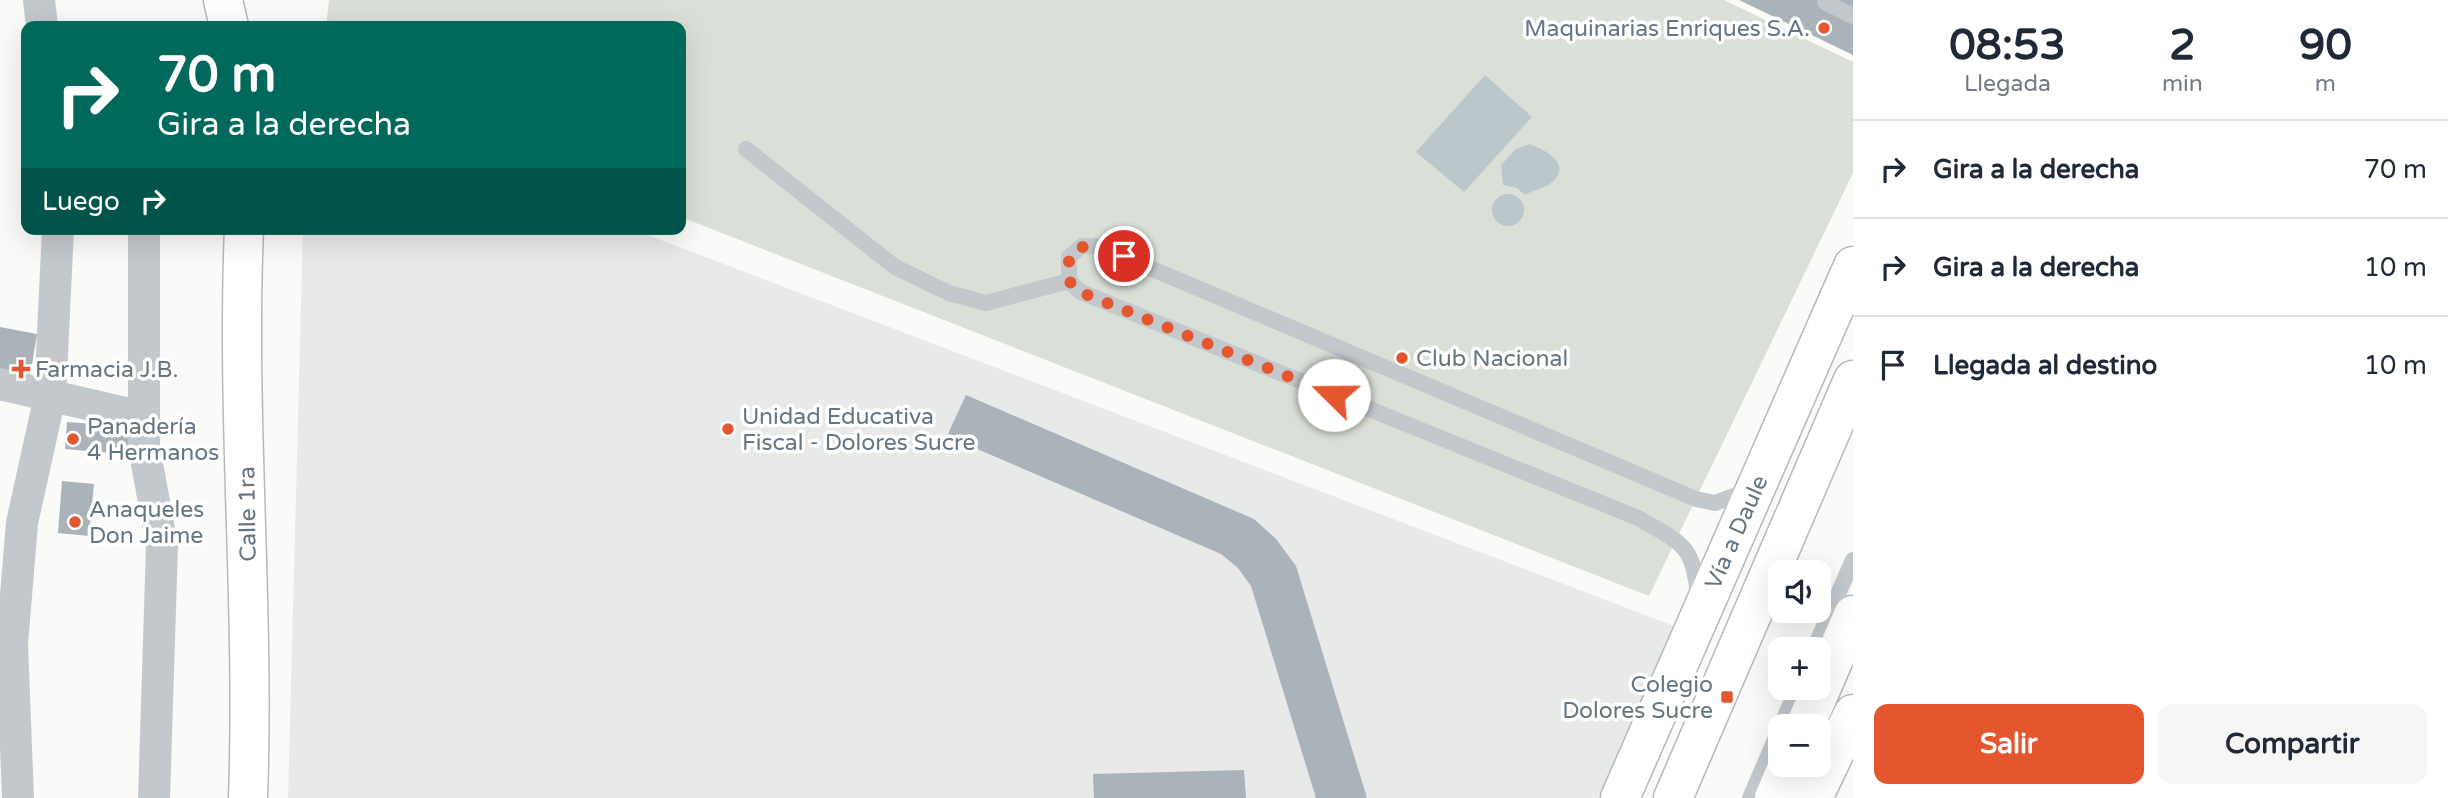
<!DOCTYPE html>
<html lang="es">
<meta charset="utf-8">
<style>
:root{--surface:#fff;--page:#f6f6f7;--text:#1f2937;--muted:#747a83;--line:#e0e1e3;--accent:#e4572e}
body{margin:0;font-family:"Varela Round",sans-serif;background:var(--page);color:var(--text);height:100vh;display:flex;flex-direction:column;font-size:26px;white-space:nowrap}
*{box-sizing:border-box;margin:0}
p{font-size:23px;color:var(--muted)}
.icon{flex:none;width:38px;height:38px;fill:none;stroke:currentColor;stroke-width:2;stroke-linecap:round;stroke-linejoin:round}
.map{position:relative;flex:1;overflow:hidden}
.details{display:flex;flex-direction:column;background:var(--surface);width:595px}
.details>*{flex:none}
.banner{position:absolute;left:21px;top:21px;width:665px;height:214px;border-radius:14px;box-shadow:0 7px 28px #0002;background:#00695c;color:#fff;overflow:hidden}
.fabs{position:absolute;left:1768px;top:560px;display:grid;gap:14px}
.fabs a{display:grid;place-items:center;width:63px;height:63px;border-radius:14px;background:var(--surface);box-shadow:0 7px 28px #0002;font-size:35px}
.pin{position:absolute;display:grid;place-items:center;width:60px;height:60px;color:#fff;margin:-30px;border:4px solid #fff;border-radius:50%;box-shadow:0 2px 7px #0007}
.me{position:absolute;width:77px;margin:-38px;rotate:292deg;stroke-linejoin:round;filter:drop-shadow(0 0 5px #0008)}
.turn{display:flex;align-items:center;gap:24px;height:147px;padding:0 21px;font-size:32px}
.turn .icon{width:91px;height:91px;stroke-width:2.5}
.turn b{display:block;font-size:49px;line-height:60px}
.then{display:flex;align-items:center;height:66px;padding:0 21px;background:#0003;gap:14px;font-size:26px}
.eta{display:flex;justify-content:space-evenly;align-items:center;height:119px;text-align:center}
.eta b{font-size:42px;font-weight:800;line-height:49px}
.action{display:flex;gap:14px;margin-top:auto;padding:14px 21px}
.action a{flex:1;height:80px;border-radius:14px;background:var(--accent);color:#fff;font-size:28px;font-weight:800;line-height:80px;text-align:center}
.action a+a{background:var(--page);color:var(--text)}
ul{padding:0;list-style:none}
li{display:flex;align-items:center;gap:21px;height:98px;padding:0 21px;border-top:2px solid var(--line)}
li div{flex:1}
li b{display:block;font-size:26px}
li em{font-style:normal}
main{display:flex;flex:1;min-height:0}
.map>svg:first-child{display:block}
.built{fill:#e8e9e9}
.green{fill:#dadfd7}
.water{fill:#bbc7cb}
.building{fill:#aab3b9}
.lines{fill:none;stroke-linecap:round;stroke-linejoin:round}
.secondary-casing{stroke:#b3babf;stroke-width:41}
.primary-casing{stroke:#b5babe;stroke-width:41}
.lane{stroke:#c3c8cc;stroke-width:16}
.street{stroke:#c3c8cc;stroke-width:32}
.secondary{stroke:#fff;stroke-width:38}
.primary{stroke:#fff;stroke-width:38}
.route{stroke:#e4572e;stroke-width:12;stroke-dasharray:0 21.6}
.poi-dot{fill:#e4572e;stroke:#fff;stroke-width:2.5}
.labels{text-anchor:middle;stroke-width:7;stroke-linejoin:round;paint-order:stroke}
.poi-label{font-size:23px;fill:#657683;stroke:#fff;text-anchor:start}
.street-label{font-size:23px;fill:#657683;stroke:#fff}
</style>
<main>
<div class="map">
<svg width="1853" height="798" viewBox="0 0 1853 798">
<rect width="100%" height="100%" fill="#fafaf8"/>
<polygon class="built" points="303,229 632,229 1682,629 1611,798 288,798"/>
<polygon class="green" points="329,0 1724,0 1853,62 1853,173 1649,596 681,217 681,26 326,26"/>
<g class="water">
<polygon points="1485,75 1532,117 1464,192 1416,152"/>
<path d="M1530 144C1545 150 1574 164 1551 183 1544 189 1533 190 1525 195L1517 188 1503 185 1501 165 1516 149Z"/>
<circle cx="1508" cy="210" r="16"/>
</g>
<g class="building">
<polygon points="1739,0 1853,0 1853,55"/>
<polygon points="0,327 37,334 30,376 0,370"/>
<polygon points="966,395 1254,519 1276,539 1296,566 1367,798 1316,798 1251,586 1238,568 1221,554 947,436"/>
<polygon points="67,422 135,427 133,455 65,449"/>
<polygon points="62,481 94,484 89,536 58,533"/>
<polygon points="1244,770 1246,798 1094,798 1093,774"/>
</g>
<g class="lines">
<g class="secondary-casing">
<g id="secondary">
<polyline points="223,0 229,26"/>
<path d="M244 229C236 419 255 609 248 798"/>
<polyline points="1620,798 1853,266"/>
<polyline points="1813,798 1853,714"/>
</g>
</g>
<g class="primary-casing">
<g id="primary">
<polyline points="1805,726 1853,615"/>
<polyline points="1673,798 1853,380"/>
<polyline points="1774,798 1788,765"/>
</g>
</g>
<g class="lane">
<polyline points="1825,2 1853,16"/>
<polyline points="746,149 895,267 949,293 986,303 1069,281"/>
<path d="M1698 597C1694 544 1681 543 1638 518L1081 292 1069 281V257L1082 246H1098L1696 499 1715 503 1750 490"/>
<polyline points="1814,649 1853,560"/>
<polyline points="1781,726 1797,688"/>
<polyline points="1750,798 1780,728"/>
</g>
<g class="street">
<polyline points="39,0 42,26"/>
<polyline points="144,229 144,447 162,546 154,798"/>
<polyline points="0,384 143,417"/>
<polyline points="18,798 12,644 22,523 50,396 58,229"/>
</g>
<use href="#secondary" class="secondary"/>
<use href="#primary" class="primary"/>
</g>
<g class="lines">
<path class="route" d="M1124 256C1103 248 1086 237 1069 257V281L1080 292 1334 395"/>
</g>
<g class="poi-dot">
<circle cx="1824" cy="28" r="7"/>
<circle cx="1402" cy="358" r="7"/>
<path d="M17.5 358.5h7v7h7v7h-7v7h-7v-7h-7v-7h7z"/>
<circle cx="728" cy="429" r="7"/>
<circle cx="73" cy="439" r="7"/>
<circle cx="75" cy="522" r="7"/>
<rect x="1720" y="690" width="14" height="14" rx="3.5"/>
</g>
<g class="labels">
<g class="poi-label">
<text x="1810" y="36" text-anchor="end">Maquinarias Enriques S.A.</text>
<text x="1416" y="366">Club Nacional</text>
<text x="35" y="377">Farmacia J.B.</text>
<text x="742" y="424">Unidad Educativa<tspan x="742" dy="26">Fiscal - Dolores Sucre</tspan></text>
<text x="87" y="434">Panadería<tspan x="87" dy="26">4 Hermanos</tspan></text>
<text x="89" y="517">Anaqueles<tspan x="89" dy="26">Don Jaime</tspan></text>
<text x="1713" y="692" text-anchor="end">Colegio<tspan x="1713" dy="26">Dolores Sucre</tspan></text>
</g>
<g class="street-label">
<text transform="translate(247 514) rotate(-91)" y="8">Calle 1ra</text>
<text transform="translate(1736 532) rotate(-66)" y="8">Vía a Daule</text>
</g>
</g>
</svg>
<div class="fabs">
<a><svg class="icon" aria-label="sound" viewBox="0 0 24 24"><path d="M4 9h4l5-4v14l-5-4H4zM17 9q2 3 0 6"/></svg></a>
<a>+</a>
<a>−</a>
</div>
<div class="pin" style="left:1124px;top:256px;background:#d93025"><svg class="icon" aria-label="arrive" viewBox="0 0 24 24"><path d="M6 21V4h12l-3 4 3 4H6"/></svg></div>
<svg class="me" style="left:1334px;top:395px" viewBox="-20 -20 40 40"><circle r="19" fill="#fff"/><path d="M0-13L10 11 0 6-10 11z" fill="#e4572e"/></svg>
<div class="banner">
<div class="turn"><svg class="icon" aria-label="right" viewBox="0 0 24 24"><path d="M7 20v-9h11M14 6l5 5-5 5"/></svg><div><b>70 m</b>Gira a la derecha</div></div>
<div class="then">Luego<svg class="icon" aria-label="right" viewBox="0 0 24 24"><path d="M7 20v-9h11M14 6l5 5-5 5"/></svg></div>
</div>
</div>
<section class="details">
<div class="eta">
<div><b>08:53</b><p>Llegada</p></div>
<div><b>2</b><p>min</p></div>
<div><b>90</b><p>m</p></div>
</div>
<ul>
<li><svg class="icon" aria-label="right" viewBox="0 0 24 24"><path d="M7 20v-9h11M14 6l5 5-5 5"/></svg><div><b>Gira a la derecha</b></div><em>70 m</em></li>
<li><svg class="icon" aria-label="right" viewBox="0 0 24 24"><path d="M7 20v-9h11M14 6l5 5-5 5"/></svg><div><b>Gira a la derecha</b></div><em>10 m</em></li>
<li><svg class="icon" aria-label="arrive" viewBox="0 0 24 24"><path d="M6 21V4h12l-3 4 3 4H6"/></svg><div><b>Llegada al destino</b></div><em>10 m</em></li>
</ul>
<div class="action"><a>Salir</a><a>Compartir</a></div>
</section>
</main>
